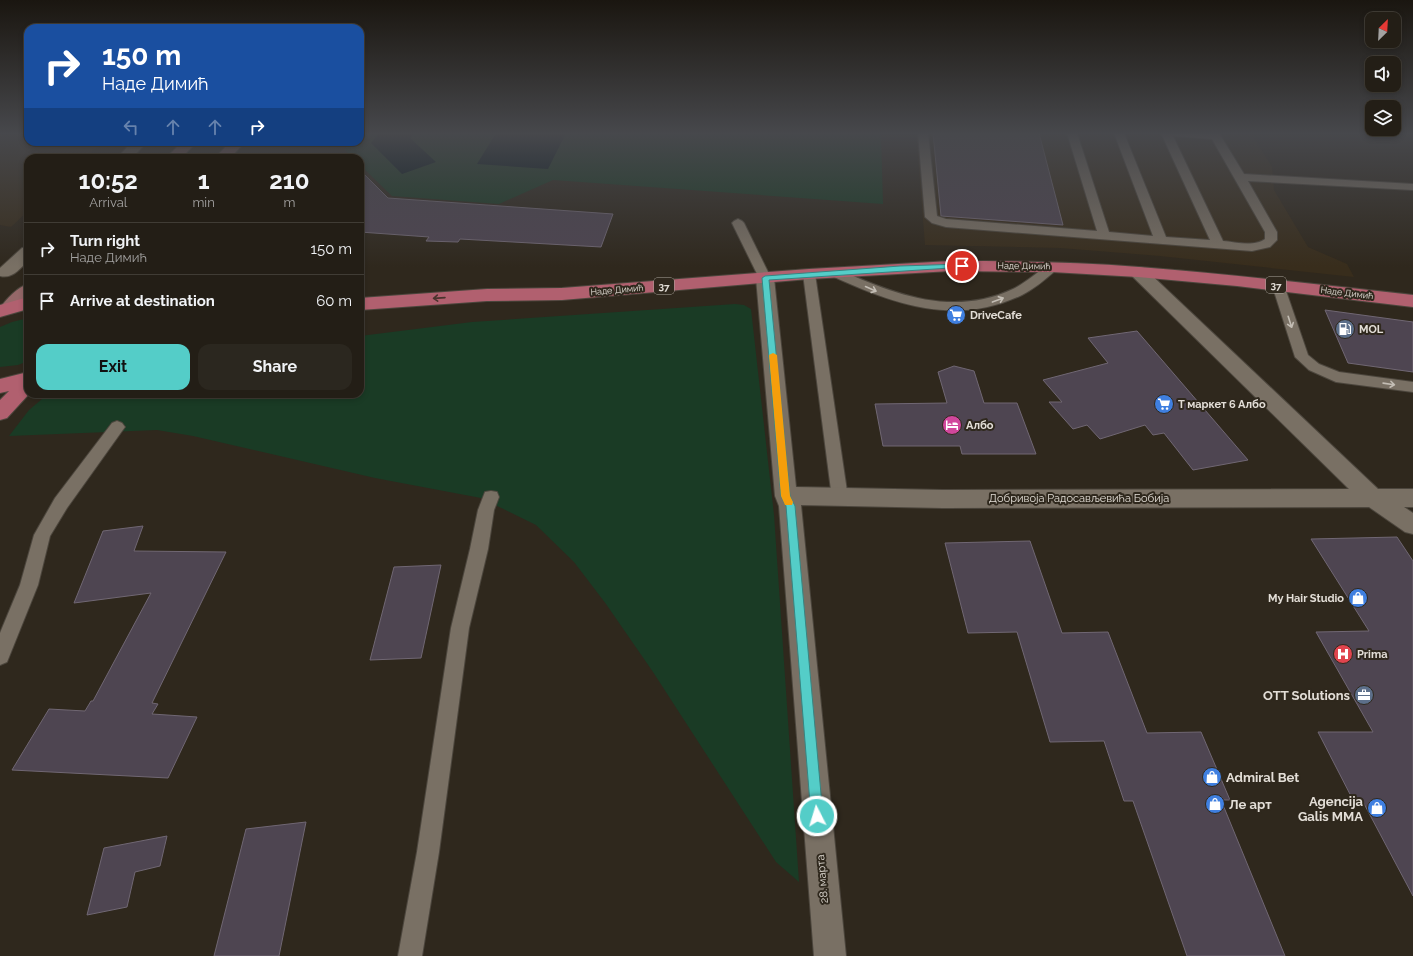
<!DOCTYPE html>
<meta charset="utf-8">
<style>
:root{--surface:#231e16;--page:#2b271f;--text:#f1f3f6;--muted:#a3a2a1;--line:#403c35;--accent:#54cdc8}
body{margin:0;font-family:Raleway,sans-serif;background:var(--page);color:var(--text);height:100vh;display:flex;flex-direction:column;font-size:15px;white-space:nowrap}
*{box-sizing:border-box;margin:0}
p{font-size:13px;color:var(--muted)}
.icon{flex:none;width:22px;height:22px;fill:none;stroke:currentColor;stroke-width:2;stroke-linecap:round;stroke-linejoin:round}
.map{position:relative;flex:1;overflow:hidden}
.side{position:absolute;left:24px;top:154px;width:340px;height:244px;display:flex;flex-direction:column;background:var(--surface);border-radius:12px;box-shadow:0 2px 6px #0003,0 0 0 1px var(--line)}
.side>*{flex:none}
.guide{position:absolute;left:24px;top:24px;width:340px;height:122px;border-radius:12px;box-shadow:0 2px 6px #0003,0 0 0 1px var(--line);background:#1a4fa0;color:#fff;overflow:hidden}
.needle{width:26px;rotate:24deg}
.fabs{position:absolute;left:1365px;top:12px;display:grid;gap:8px}
.fabs a{display:grid;place-items:center;width:36px;height:36px;border-radius:8px;background:var(--surface);box-shadow:0 2px 6px #0003,0 0 0 1px var(--line);font-size:20px}
.pin{position:absolute;display:grid;place-items:center;width:34px;height:34px;color:#fff;margin:-17px;border:2px solid #fff;border-radius:50%;box-shadow:0 1px 4px #0007}
.me{position:absolute;width:44px;margin:-22px;rotate:355deg;stroke-linejoin:round;filter:drop-shadow(0 0 3px #0008)}
.turn{display:flex;align-items:center;gap:14px;height:84px;padding:0 12px;font-size:18px}
.turn .icon{width:52px;height:52px;stroke-width:2.5}
.turn b{display:block;font-size:28px;line-height:34px}
.lanes{display:flex;align-items:center;height:38px;padding:0 12px;background:#0003;justify-content:center;gap:20px;direction:ltr}
.lanes .off{opacity:.35}
.eta{display:flex;justify-content:space-evenly;align-items:center;height:68px;text-align:center}
.eta b{font-size:24px;font-weight:700;line-height:28px}
.action{display:flex;gap:8px;margin-top:auto;padding:8px 12px}
.action a{flex:1;height:46px;border-radius:12px;background:var(--accent);color:#111;font-size:16px;font-weight:700;line-height:46px;text-align:center}
.action a+a{background:var(--page);color:var(--text)}
ul{padding:0;list-style:none}
li{display:flex;align-items:center;gap:12px;height:52px;padding:0 12px;border-top:1px solid var(--line)}
li div{flex:1}
li b{display:block;font-size:15px}
li em{font-style:normal}
.map>svg:first-child{display:block}
.built{fill:#382d1c}
.green{fill:#1a3b25}
.water{fill:#00131d}
.building{fill:#4e4551;stroke:#706773}
.lines{fill:none;stroke-linecap:round;stroke-linejoin:round}
.lane-casing{stroke:#4c463d;stroke-width:2}
.street-casing{stroke:#4c463d;stroke-width:2}
.secondary-casing{stroke:#4c463d;stroke-width:2}
.primary-casing{stroke:#4c463d;stroke-width:2}
.lane{fill:#797064;fill-rule:evenodd}
.street{fill:#797064;fill-rule:evenodd}
.secondary{fill:#956869;fill-rule:evenodd}
.primary{fill:#b1606f;fill-rule:evenodd}
.oneway{stroke:#c3bdb4}
.oneway2{stroke:#49332d}
.route{fill:#54cdc8;stroke:#378582}
.slow{fill:#f59e0b}
.labels{text-anchor:middle;stroke-width:4;stroke-linejoin:round;paint-order:stroke}
.far-street-label{font-size:9px;fill:#e3ded7;stroke:#2f281d}
.shield{fill:#2f281d;stroke:#ada79f;stroke-width:1}
.shield-label{font-size:10px;font-weight:bold;fill:#e3ded7}
.poi-label{font-size:11px;font-weight:bold;fill:#e3ded7;stroke:#2f281d;text-anchor:start}
.street-label{font-size:11px;fill:#e3ded7;stroke:#2f281d}
.near-poi-label{font-size:13px;font-weight:bold;fill:#e3ded7;stroke:#2f281d;text-anchor:end}
</style>
<div class="map">
<svg width="1413" height="956" viewBox="0 0 1413 956">
<rect width="100%" height="100%" fill="#2f281d"/>
<g class="built">
<polygon points="0,133 28,133 28,142 102,142 85,158 28,158 28,211 11,227 0,225"/>
<polygon points="916,133 1251,133 1272,167 1274,190 1308,247 1347,264 1354,277 1160,256 1060,248 925,245"/>
</g>
<g class="green">
<polygon points="360,133 881,133 883,204 553,180 499,204 392,196 360,165 360,158 353,158 345,150 350,142 360,142"/>
<polygon points="735,304 744,305 751,309 774,515 799,882 776,862 653,672 606,604 574,562 536,525 481,498 375,478 193,436 157,430 9,436 29,410 48,394 360,394 360,336 472,322"/>
<polygon points="28,318 28,361 18,365 0,367 0,327 12,322"/>
</g>
<g class="water">
<polygon points="379,133 413,133 410,138 436,162 402,174 371,143"/>
<polygon points="496,133 566,133 548,169 477,164"/>
</g>
<g class="building">
<polygon points="933,133 1039,133 1063,225 941,216"/>
<polygon points="360,170 388,198 613,214 601,247 460,239 458,242 426,241 429,237 360,232"/>
<polygon points="1325,310 1413,322 1413,372 1348,363"/>
<polygon points="1137,331 1248,460 1193,470 1164,433 1153,435 1145,425 1100,439 1087,425 1073,429 1049,402 1062,402 1043,380 1108,363 1088,338"/>
<polygon points="954,366 974,371 984,403 1017,403 1036,454 962,454 960,446 883,446 875,404 947,403 938,372"/>
<polygon points="143,526 134,551 226,552 152,703 158,704 152,714 197,717 168,778 12,770 49,709 85,711 91,701 93,701 151,593 74,603 103,531"/>
<polygon points="1397,537 1413,561 1413,896 1362,800 1353,800 1318,732 1373,732 1316,632 1369,631 1311,539"/>
<polygon points="1030,541 1062,633 1108,632 1147,733 1201,732 1230,800 1221,800 1285,956 1187,956 1133,801 1124,801 1104,741 1050,742 1017,632 968,633 945,543"/>
<polygon points="441,565 421,658 370,660 394,567"/>
<polygon points="306,822 279,956 214,956 246,829"/>
<polygon points="167,836 160,866 135,872 127,907 87,915 104,848"/>
</g>
<g class="lines">
<g class="lane-casing">
<g id="lane">
<path d="M918 133H928L937 216 946 219 1097 231 1067 133H1077L1109 232 1153 236 1114 133H1124L1166 237 1210 240 1161 133H1219L1244 174 1413 184V190L1248 181 1277 232V240L1270 247 1252 251 946 227 932 223 925 217ZM1173 136 1212 139 1265 232V239C1254 247 1235 242 1223 241Z"/>
<polygon points="738,219 742,221 744,223 771,278 769,281 761,281 759,278 732,223 734,221"/>
<path d="M1052 263 1056 264 1058 267 1056 270C1046 279 1034 289 1022 295 956 327 894 304 832 276L830 273 832 270H840C895 295 954 317 1013 289 1025 283 1037 273 1048 264Z"/>
<polygon points="809,270 813,271 815,274 848,498 846,503 840,504 834,503 832,498 803,274 805,271"/>
<polygon points="1278,281 1283,282 1284,285 1308,355 1319,364 1339,372 1413,382 1413,392 1336,382 1309,370 1295,357 1272,285 1273,282"/>
<polygon points="117,421 122,423 125,427 122,431 67,508 50,536 38,585 7,662 0,665 0,633 20,585 34,535 55,498 112,423"/>
<polygon points="491,491 497,492 499,497 494,510 488,549 469,628 439,852 422,956 398,956 417,852 451,628 470,549 478,510 485,492"/>
</g>
</g>
<g class="street-casing">
<g id="street">
<polygon points="132,142 147,142 132,158 117,158"/>
<path d="M28 247V261C19 269 13 279 0 276V268L22 248Z"/>
<polygon points="1138,267 1144,268 1378,489 1413,489 1413,507 1404,507 1413,513 1413,534 1405,532 1369,507 943,508 801,505 846,956 814,956 779,506 775,496 756,278 759,274 765,273 771,274 774,278 796,487 943,490 1349,489 1132,276 1129,272 1132,268"/>
</g>
</g>
<g class="secondary-casing">
<g id="secondary">
<polygon points="182,142 197,142 181,158 166,158"/>
<polygon points="230,142 245,142 230,158 215,158"/>
<path d="M28 284V300C20 308 15 315 3 312L0 308C6 299 18 287 28 284Z"/>
</g>
</g>
<g class="primary-casing">
<g id="primary">
<path d="M951 261C1014 261 1076 262 1139 267 1230 274 1322 285 1413 295V307L1237 286 1138 277 1052 272 951 271 809 279 562 300 487 301 360 310V298L487 289 562 288 809 269Z"/>
<polygon points="28,297 28,309 0,317 0,305"/>
<polygon points="28,372 28,394 29,394 7,418 0,420 0,400 9,391 0,393 0,379"/>
</g>
</g>
<use href="#lane" class="lane"/>
<use href="#street" class="street"/>
<use href="#secondary" class="secondary"/>
<use href="#primary" class="primary"/>
</g>
<defs><path id="oneway-shaft" d="M-6 0H5M1.5-3L5.5 0L1.5 3" fill="none" stroke-width="1.6" stroke-linecap="round" stroke-linejoin="round"/></defs>
<g class="oneway">
<use href="#oneway-shaft" transform="translate(871 289) rotate(24)"/>
<use href="#oneway-shaft" transform="translate(998 300) rotate(-20)"/>
<use href="#oneway-shaft" transform="translate(1290 322) rotate(72)"/>
<use href="#oneway-shaft" transform="translate(1389 384) rotate(8)"/>
</g>
<use class="oneway2" href="#oneway-shaft" transform="translate(439 298) rotate(176)"/>
<linearGradient id="sky" x2="0" y2="1"><stop stop-color="#1a1610"/><stop offset="0.5" stop-color="#47484c"/><stop offset="1" stop-color="#47484c" stop-opacity="0"/></linearGradient>
<rect width="1413" height="267" fill="url(#sky)"/>
<polygon class="route" points="962,264 965,264 965,267 769,280 790,496 795,506 823,816 821,820 817,822 813,820 811,816 786,506 781,496 762,278 765,276 900,266"/>
<polygon class="slow" points="773,353 777,355 790,496 793,502 792,505 785,505 781,496 769,355"/>
<defs>
<g id="supermarket-disc" transform="scale(1)"><circle r="9.5" fill="#3f7fe0" stroke="#2f281d"/><path d="M-6-5.5h2.5l.6 2H6L4.5 2H-2.5L-4.4-4H-6ZM-1.5 3.2a1.3 1.3 0 1 0 .1 0ZM3 3.2a1.3 1.3 0 1 0 .1 0Z" fill="#fff"/></g>
<g id="fuel-disc" transform="scale(1)"><circle r="9.5" fill="#5c6f8a" stroke="#2f281d"/><path d="M-5.5-6h7V0h2V4h1.3V-2.5L3-4.5l.8-.8L6-3V5H2.5V1h-1V6h-7ZM-4.2-4.7v3.2H.2V-4.7Z" fill="#fff"/></g>
<g id="hotel-disc" transform="scale(1)"><circle r="9.5" fill="#d1479c" stroke="#2f281d"/><path d="M-6-4.5h1.5V1H6V5H4.5V3h-9V5H-6ZM-4 0a1.8 1.8 0 1 1 3.6 0ZM.5 0V-2.5h3Q6-2.5 6 0Z" fill="#fff"/></g>
<g id="shop-disc" transform="scale(1)"><circle r="9.5" fill="#3f7fe0" stroke="#2f281d"/><path d="M-5-2.5h2.3a2.7 3.5 0 0 1 5.4 0H5L5.5 6h-11ZM-1.5-2.5h3a1.5 2.3 0 0 0-3 0Z" fill="#fff"/></g>
<g id="hospital-disc" transform="scale(1)"><circle r="9.5" fill="#e0444e" stroke="#2f281d"/><path d="M-5-5h3v3.5h4V-5h3V5h-3V1.5h-4V5h-3Z" fill="#fff"/></g>
<g id="office-disc" transform="scale(1)"><circle r="9.5" fill="#5c6f8a" stroke="#2f281d"/><path d="M-6-3h4V-5.5h4V-3h4V5H-6ZM-1-4.5V-3h2v-1.5ZM-6 0V1H6V0Z" fill="#fff"/></g>
</defs>
<g fill-rule="evenodd">
<use href="#supermarket-disc" x="956" y="315"/>
<use href="#fuel-disc" x="1345" y="329"/>
<use href="#supermarket-disc" x="1164" y="404"/>
<use href="#hotel-disc" x="952" y="425"/>
<use href="#shop-disc" x="1358" y="598"/>
<use href="#hospital-disc" x="1343" y="654"/>
<use href="#office-disc" x="1364" y="695"/>
<use href="#shop-disc" x="1212" y="777"/>
<use href="#shop-disc" x="1215" y="804"/>
<use href="#shop-disc" x="1377" y="808"/>
</g>
<g class="labels">
<g class="far-street-label">
<text transform="translate(1024 266) rotate(1)" y="3">Наде Димић</text>
<text transform="translate(617 290) rotate(-5)" y="3">Наде Димић</text>
<text transform="translate(1347 293) rotate(7)" y="3">Наде Димић</text>
</g>
<g class="shield">
<rect x="1266" y="277" width="20" height="16" rx="3"/>
<rect x="654" y="278" width="20" height="16" rx="3"/>
</g>
<g class="shield-label">
<text x="1276" y="289">37</text>
<text x="664" y="290">37</text>
</g>
<g class="poi-label">
<text x="970" y="319">DriveCafe</text>
<text x="1359" y="333">MOL</text>
<text x="1178" y="408">Т маркет 6 Албо</text>
<text x="966" y="429">Албо</text>
<text x="1344" y="602" text-anchor="end">My Hair Studio</text>
<text x="1357" y="658">Prima</text>
</g>
<g class="street-label">
<text x="1079" y="502">Добривоја Радосављевића Бобија</text>
<text transform="translate(822 879) rotate(-95)" y="4">28. марта</text>
</g>
<g class="near-poi-label">
<text x="1350" y="700">OTT Solutions</text>
<text x="1226" y="782" text-anchor="start">Admiral Bet</text>
<text x="1363" y="806">Agencija<tspan x="1363" dy="15">Galis MMA</tspan></text>
<text x="1229" y="809" text-anchor="start">Ле арт</text>
</g>
</g>
</svg>
<div class="fabs">
<a><svg class="needle" viewBox="-14 -14 28 28"><path d="M0-13l5 13h-10z" fill="#e53935"/><path d="M0 13l5-13h-10z" fill="#a3a2a1"/></svg></a>
<a><svg class="icon" aria-label="sound" viewBox="0 0 24 24"><path d="M4 9h4l5-4v14l-5-4H4zM17 9q2 3 0 6"/></svg></a>
<a><svg class="icon" aria-label="layers" viewBox="0 0 24 24"><path d="M12 4l9 5-9 5-9-5zM3 14l9 5 9-5"/></svg></a>
</div>
<div class="pin" style="left:962px;top:266px;background:#d93025"><svg class="icon" aria-label="arrive" viewBox="0 0 24 24"><path d="M6 21V4h12l-3 4 3 4H6"/></svg></div>
<svg class="me" style="left:817px;top:816px" viewBox="-20 -20 40 40"><circle r="17" fill="#54cdc8" stroke="#fff" stroke-width="3"/><path d="M0-11L8 9 0 5-8 9z" fill="#fff"/></svg>
<div class="guide">
<div class="turn"><svg class="icon" aria-label="right" viewBox="0 0 24 24"><path d="M7 20v-9h11M14 6l5 5-5 5"/></svg><div><b>150 m</b>Наде Димић</div></div>
<div class="lanes"><svg class="icon off" aria-label="left" viewBox="0 0 24 24"><path d="M17 20v-9H6M10 6l-5 5 5 5"/></svg><svg class="icon off" aria-label="ahead" viewBox="0 0 24 24"><path d="M12 20V5M6 11l6-6 6 6"/></svg><svg class="icon off" aria-label="ahead" viewBox="0 0 24 24"><path d="M12 20V5M6 11l6-6 6 6"/></svg><svg class="icon" aria-label="right" viewBox="0 0 24 24"><path d="M7 20v-9h11M14 6l5 5-5 5"/></svg></div>
</div>
<section class="side">
<div class="eta">
<div><b>10:52</b><p>Arrival</p></div>
<div><b>1</b><p>min</p></div>
<div><b>210</b><p>m</p></div>
</div>
<ul>
<li><svg class="icon" aria-label="right" viewBox="0 0 24 24"><path d="M7 20v-9h11M14 6l5 5-5 5"/></svg><div><b>Turn right</b><p>Наде Димић</p></div><em>150 m</em></li>
<li><svg class="icon" aria-label="arrive" viewBox="0 0 24 24"><path d="M6 21V4h12l-3 4 3 4H6"/></svg><div><b>Arrive at destination</b></div><em>60 m</em></li>
</ul>
<div class="action"><a>Exit</a><a>Share</a></div>
</section>
</div>
